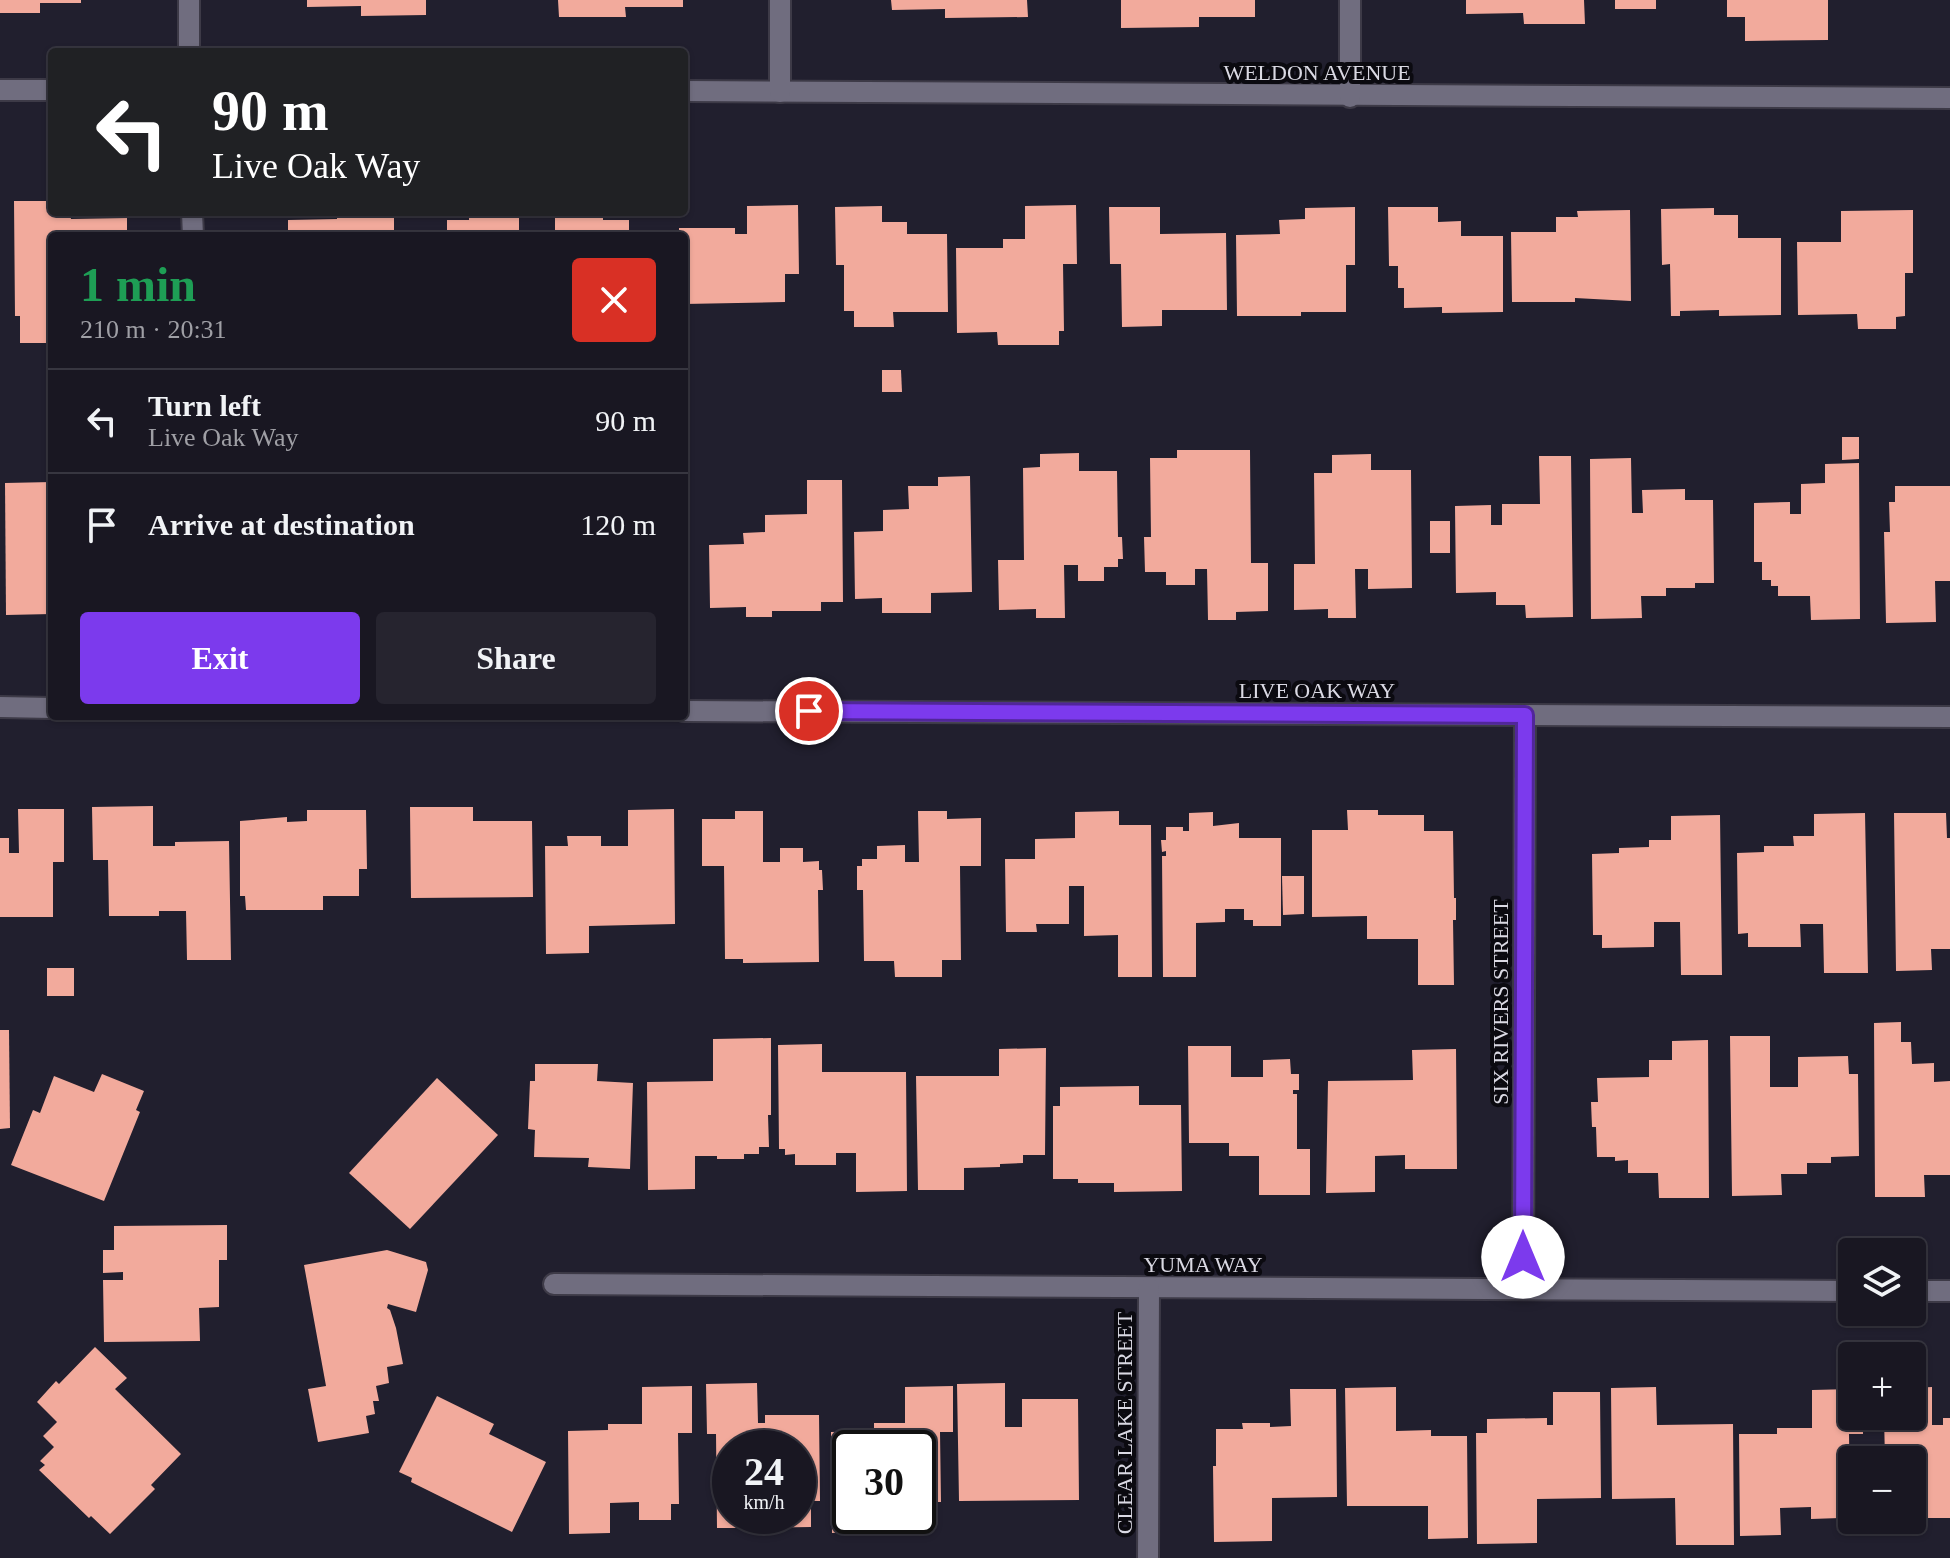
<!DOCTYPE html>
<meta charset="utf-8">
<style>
:root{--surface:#191722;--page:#26242f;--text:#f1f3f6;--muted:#9f9fa5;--line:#373640;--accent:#7c3aed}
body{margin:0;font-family:"Times New Roman",serif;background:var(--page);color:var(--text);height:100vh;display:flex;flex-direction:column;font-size:30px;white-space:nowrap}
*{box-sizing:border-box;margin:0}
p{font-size:26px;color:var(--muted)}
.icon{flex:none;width:44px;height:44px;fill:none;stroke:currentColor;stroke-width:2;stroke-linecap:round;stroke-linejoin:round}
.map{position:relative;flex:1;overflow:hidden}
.sheet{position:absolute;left:48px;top:232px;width:640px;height:488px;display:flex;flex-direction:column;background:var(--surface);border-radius:8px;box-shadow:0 2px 6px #0004,0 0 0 2px var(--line)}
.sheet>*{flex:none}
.guide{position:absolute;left:48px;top:48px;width:640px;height:168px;border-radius:8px;box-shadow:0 2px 6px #0004,0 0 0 2px var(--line);background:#202124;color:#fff;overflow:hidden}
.controls{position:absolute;left:1838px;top:1238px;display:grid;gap:16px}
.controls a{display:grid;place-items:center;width:88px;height:88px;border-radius:8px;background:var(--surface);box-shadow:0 2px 6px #0004,0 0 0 2px var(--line);font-size:40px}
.speed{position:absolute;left:712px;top:1430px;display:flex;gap:16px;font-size:40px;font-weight:700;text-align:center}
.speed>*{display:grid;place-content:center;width:104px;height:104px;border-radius:50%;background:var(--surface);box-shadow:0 2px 6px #0004,0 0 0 2px var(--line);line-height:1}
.speed small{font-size:20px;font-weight:400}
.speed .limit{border:4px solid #111;border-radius:12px;background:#fff;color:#111}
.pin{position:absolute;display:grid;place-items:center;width:68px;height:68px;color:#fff;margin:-34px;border:4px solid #fff;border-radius:50%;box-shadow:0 2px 8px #0007}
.me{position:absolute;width:88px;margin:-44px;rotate:0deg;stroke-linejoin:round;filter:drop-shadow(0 0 6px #0008)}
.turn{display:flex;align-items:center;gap:28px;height:168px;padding:0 32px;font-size:36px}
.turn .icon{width:104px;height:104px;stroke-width:2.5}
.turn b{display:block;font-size:56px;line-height:68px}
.round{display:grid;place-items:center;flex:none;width:84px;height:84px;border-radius:8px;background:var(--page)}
.overview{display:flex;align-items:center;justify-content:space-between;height:136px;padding:0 32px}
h1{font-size:48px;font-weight:600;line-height:60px;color:#1e9e55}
.cta{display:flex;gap:16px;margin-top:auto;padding:16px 32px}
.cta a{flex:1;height:92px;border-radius:8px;background:var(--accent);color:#fff;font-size:32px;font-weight:600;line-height:92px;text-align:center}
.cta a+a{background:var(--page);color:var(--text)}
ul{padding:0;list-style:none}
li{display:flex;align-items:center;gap:24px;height:104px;padding:0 32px;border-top:2px solid var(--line)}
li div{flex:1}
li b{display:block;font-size:30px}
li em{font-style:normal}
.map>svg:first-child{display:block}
.building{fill:#f2aa9c}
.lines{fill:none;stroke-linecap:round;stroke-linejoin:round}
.street-casing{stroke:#3d3a47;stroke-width:24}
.street{stroke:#706d7f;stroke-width:20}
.route-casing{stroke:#51269a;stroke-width:20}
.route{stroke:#7c3aed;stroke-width:14}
.labels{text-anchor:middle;stroke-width:8;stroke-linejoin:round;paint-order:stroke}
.street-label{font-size:22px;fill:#dad9e3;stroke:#0b0a10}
</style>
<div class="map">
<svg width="1950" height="1558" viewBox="0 0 1950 1558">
<rect width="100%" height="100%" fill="#211f2e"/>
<g class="building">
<polygon points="0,0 81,0 81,3 40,3 40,13 0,13"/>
<polygon points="307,0 426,0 426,15 361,16 361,6 307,7"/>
<polygon points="558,0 683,0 683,7 625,7 626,17 559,17"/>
<polygon points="891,0 1027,0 1028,17 945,18 945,9 892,10"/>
<polygon points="1121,0 1255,0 1255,17 1199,17 1199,27 1121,28"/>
<polygon points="1466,0 1584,0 1585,24 1524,24 1523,13 1466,14"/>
<rect x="1615" y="0" width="41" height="9"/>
<polygon points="1727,0 1828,0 1828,40 1745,41 1745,17 1727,17"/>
<polygon points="14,201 52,201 52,212 70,212 71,219 127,218 127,236 52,236 52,343 20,343 20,316 15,316"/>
<polygon points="798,205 799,274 785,274 785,302 684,304 684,236 679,236 679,228 735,228 735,234 747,234 747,206"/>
<polygon points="1076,205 1077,264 1063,264 1064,331 1059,331 1059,345 998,345 997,332 957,333 956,248 1003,248 1003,239 1025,239 1025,206"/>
<polygon points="882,206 882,222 907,222 907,234 947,234 948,312 893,312 894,327 854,327 854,311 844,311 844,265 836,265 835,207"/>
<polygon points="1109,207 1160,207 1160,234 1226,233 1227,310 1162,310 1162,326 1122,327 1121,264 1110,264"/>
<polygon points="1355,207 1355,265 1346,265 1346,312 1301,312 1301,316 1237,316 1236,235 1280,234 1279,220 1305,219 1305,208"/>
<polygon points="1388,207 1438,207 1438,222 1461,221 1461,236 1503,236 1503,312 1442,313 1442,307 1404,308 1404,288 1398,288 1398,266 1389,266"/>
<polygon points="1714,208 1714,215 1738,215 1738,238 1781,238 1781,315 1719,316 1719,310 1680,311 1680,316 1671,316 1670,264 1662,265 1661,209"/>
<polygon points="1630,210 1631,301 1575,298 1575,302 1512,302 1511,232 1556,232 1556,217 1578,217 1577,211"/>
<polygon points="1913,210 1913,273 1905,273 1905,316 1896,317 1896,329 1858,329 1857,314 1798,315 1797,242 1841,242 1841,211"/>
<polygon points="337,212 394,212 394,236 288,236 288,220 337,219"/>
<polygon points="469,212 519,212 519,236 447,236 447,220 469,220"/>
<polygon points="555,212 603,212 603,220 629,220 629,236 555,236"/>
<polygon points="882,370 901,370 902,392 882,392"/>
<polygon points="1842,437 1859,437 1859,459 1842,460"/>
<polygon points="1177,450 1250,450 1251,563 1268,563 1268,611 1236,612 1236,620 1208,620 1207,569 1195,569 1195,585 1166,585 1166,572 1145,572 1144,537 1151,537 1150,458 1177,458"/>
<polygon points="1079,453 1079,471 1117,471 1118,537 1122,537 1123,559 1118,559 1118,567 1104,567 1104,581 1078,581 1078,565 1064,565 1065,618 1036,618 1036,609 999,610 998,560 1024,560 1023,468 1040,467 1040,454"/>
<polygon points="1371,454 1371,470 1411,470 1412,588 1368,589 1368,569 1355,569 1356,618 1328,618 1328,609 1294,610 1294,564 1315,564 1314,473 1332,473 1332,455"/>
<polygon points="1539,456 1571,456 1573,617 1526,618 1525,605 1496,605 1496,592 1456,593 1455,506 1491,505 1491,525 1502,525 1502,504 1540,504"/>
<polygon points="1631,458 1632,513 1643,513 1642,490 1685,489 1685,500 1713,500 1714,583 1695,583 1695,588 1666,588 1666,596 1641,596 1642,618 1591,619 1590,459"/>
<polygon points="1859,463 1860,619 1811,620 1810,596 1778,596 1778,586 1771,586 1771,580 1762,580 1762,562 1754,562 1754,503 1790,502 1790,514 1801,514 1801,484 1825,483 1825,464"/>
<polygon points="970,476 972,592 931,593 931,613 882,613 882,598 855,599 854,532 883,531 883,510 909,509 908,486 938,486 938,477"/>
<polygon points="807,480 842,480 843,602 821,602 821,611 772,611 772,617 746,617 746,607 710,608 709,545 744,544 743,533 765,532 765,515 807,514"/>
<polygon points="52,482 52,614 6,615 5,483"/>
<polygon points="1895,486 1950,486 1950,581 1935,581 1936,622 1886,623 1884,532 1890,532 1889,502 1895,502"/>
<rect x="1430" y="521" width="20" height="32"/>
<polygon points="684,530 687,530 688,612 684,612"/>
<polygon points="153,806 153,846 175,846 175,842 229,841 231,960 187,960 186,911 159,911 159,916 109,916 108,860 93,860 92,807"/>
<polygon points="410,807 473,807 473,821 532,821 533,897 411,898"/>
<polygon points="18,809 64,809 64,862 53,862 53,917 0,917 0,838 9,838 9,853 19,853"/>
<polygon points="674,809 675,924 589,926 589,953 546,954 545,846 568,846 567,836 601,836 601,846 628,846 628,810"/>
<polygon points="307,810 366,810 367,869 359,869 359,896 323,896 323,910 246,910 245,896 240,896 240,821 287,817 287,822 307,821"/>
<polygon points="1347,810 1378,810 1378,815 1424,815 1424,831 1453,831 1454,898 1456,898 1456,920 1453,920 1454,985 1418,985 1418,939 1367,939 1367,916 1312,917 1312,830 1348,830"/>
<polygon points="735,811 763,811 763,862 780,862 780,848 803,848 803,862 819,861 819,870 822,870 823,890 818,890 819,962 743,963 743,959 725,959 724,866 702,866 702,819 735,819"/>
<polygon points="918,811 947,811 947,819 981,818 981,866 960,866 961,960 942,960 942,977 895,977 894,961 864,961 863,890 857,890 857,866 862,866 862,859 877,859 877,846 905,845 905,862 919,862"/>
<polygon points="1119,811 1119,825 1151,825 1152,977 1118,977 1118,935 1084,936 1084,886 1069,886 1069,924 1036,924 1037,932 1006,932 1005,859 1035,859 1035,839 1075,838 1075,812"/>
<polygon points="1213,812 1213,826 1239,823 1239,838 1281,838 1281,926 1253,926 1253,920 1244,920 1244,909 1225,909 1225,922 1196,923 1196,977 1163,977 1162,856 1166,856 1166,851 1162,852 1161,840 1166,840 1166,827 1183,827 1183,831 1189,831 1189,813"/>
<polygon points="1865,813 1868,973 1824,973 1823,924 1800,924 1801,947 1748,947 1748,933 1738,934 1737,853 1764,852 1764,846 1794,846 1793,836 1814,836 1814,814"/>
<polygon points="1894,813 1946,813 1947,838 1950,838 1950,949 1931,949 1932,970 1896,971"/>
<polygon points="1720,815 1722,975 1681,975 1680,922 1654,922 1654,947 1602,948 1602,935 1593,935 1592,854 1619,853 1619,848 1649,847 1649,840 1671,840 1671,816"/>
<polygon points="1282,876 1304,876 1304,914 1283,915"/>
<rect x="47" y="968" width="27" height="28"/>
<polygon points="1901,1022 1901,1042 1911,1042 1912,1064 1934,1063 1934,1082 1950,1081 1950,1175 1924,1175 1925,1197 1875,1197 1874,1023"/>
<polygon points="0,1030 9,1030 10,1128 0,1129"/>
<polygon points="1730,1036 1770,1036 1770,1087 1798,1087 1798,1057 1848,1056 1849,1074 1858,1074 1859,1156 1831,1157 1831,1163 1807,1163 1807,1174 1781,1174 1782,1195 1732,1196"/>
<polygon points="771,1038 771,1115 768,1115 769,1147 759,1147 759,1154 744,1154 744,1159 717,1159 717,1156 695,1156 695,1189 648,1190 647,1082 713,1081 713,1039"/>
<polygon points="1708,1040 1709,1198 1659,1198 1658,1173 1628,1173 1628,1160 1615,1161 1615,1157 1597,1157 1596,1127 1592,1127 1591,1102 1598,1102 1597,1078 1649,1077 1649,1060 1672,1060 1672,1041"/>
<polygon points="822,1044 822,1072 906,1072 907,1191 856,1192 856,1153 836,1153 836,1165 795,1165 795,1154 785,1155 785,1149 779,1149 778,1045"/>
<polygon points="1188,1046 1231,1046 1231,1077 1263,1077 1263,1060 1290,1059 1291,1074 1299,1074 1299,1090 1293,1090 1293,1094 1297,1094 1297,1149 1310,1149 1310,1195 1259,1195 1259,1156 1229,1156 1229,1143 1189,1143"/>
<polygon points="1046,1048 1045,1155 1023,1155 1023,1163 1000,1164 1000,1167 964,1168 964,1190 918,1190 916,1076 999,1076 999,1049"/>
<polygon points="1456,1049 1457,1169 1405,1169 1405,1155 1375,1156 1375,1192 1326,1193 1328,1081 1413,1080 1412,1050"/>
<polygon points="535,1064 598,1064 597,1081 633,1083 630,1169 588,1167 589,1158 534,1157 535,1130 528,1129 530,1081 535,1081"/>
<polygon points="102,1074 144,1091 136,1110 140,1112 104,1201 11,1165 33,1110 40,1113 54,1076 94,1092"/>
<polygon points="437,1078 498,1135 410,1229 349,1173"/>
<polygon points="1139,1086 1139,1105 1181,1105 1182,1191 1114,1192 1114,1183 1078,1183 1078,1179 1053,1179 1053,1106 1060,1106 1060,1087"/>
<polygon points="227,1225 227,1260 219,1260 219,1307 199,1308 200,1341 104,1342 103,1280 123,1280 123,1272 103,1273 103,1250 114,1250 114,1226"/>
<polygon points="387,1250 426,1262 428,1270 416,1312 388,1304 387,1308 390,1310 396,1328 403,1364 387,1367 389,1383 376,1386 379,1401 373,1401 375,1414 366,1416 369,1433 318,1442 308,1389 326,1386 304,1265"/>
<polygon points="95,1347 127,1378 115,1389 181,1454 151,1485 155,1489 110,1534 91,1516 89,1518 39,1470 45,1465 40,1461 54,1447 43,1436 57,1422 37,1402 56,1381 59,1384"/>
<polygon points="757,1383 758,1423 765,1423 765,1415 819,1415 820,1501 811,1501 811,1527 747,1528 746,1516 798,1516 798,1448 730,1448 730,1516 739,1516 739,1528 717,1528 716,1434 707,1434 706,1384"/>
<polygon points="1005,1383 1005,1427 1022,1427 1022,1399 1078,1399 1079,1500 959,1501 957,1384"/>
<polygon points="692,1386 692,1433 678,1433 679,1504 671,1504 671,1520 639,1520 639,1502 610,1503 610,1533 569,1534 568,1431 608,1430 608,1424 642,1424 642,1387"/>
<polygon points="953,1386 953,1432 940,1432 941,1502 934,1502 934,1515 918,1515 918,1448 850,1448 850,1516 874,1516 874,1532 832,1533 831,1432 874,1431 874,1423 905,1423 905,1387"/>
<polygon points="1396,1387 1396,1431 1431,1430 1431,1436 1467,1436 1468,1538 1428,1539 1428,1506 1347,1506 1345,1388"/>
<polygon points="1656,1387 1657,1425 1733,1424 1734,1545 1676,1545 1675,1498 1612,1499 1611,1388"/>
<polygon points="1932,1387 1932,1425 1943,1425 1943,1418 1950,1418 1950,1518 1927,1518 1927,1510 1912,1510 1912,1460 1885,1460 1884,1416 1912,1416 1912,1388"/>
<polygon points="1290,1389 1336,1389 1337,1497 1272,1498 1272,1541 1214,1542 1213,1466 1216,1466 1216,1429 1243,1429 1242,1423 1270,1423 1270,1427 1291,1426"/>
<polygon points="1852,1389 1852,1416 1863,1416 1863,1434 1849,1434 1850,1504 1840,1504 1840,1518 1811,1519 1811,1507 1780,1508 1781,1535 1740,1536 1739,1434 1777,1434 1777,1428 1812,1428 1812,1390"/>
<polygon points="1553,1392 1600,1392 1601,1498 1537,1499 1537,1543 1477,1544 1476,1433 1487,1433 1487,1419 1547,1418 1547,1425 1553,1425"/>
<polygon points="437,1396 494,1424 489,1434 546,1462 512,1532 411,1482 412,1478 399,1472"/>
</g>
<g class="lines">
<g class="street-casing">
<g id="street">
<polyline points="189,52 189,0"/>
<polyline points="0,90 52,90"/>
<polyline points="684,91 1950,98"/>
<polyline points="780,92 780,0"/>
<polyline points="1350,97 1350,0"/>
<polyline points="192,212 193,236"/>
<polyline points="0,707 52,708"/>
<polyline points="684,711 1950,717"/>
<polyline points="554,1284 1852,1291"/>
<polyline points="1523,1289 1525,715"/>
<polyline points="1912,1291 1950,1291"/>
<polyline points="1148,1558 1149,1288"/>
</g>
</g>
<use href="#street" class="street"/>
</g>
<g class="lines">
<g class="route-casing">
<polyline id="route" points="809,711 1525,715 1523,1257"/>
</g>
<use href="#route" class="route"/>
</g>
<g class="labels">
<g class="street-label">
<text x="1317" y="80">WELDON AVENUE</text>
<text x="1317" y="698">LIVE OAK WAY</text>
<text transform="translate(1500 1002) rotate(-90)" y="8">SIX RIVERS STREET</text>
<text x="1203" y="1272">YUMA WAY</text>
<text transform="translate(1124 1423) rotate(-90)" y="8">CLEAR LAKE STREET</text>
</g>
</g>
</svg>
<div class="controls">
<a><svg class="icon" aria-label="layers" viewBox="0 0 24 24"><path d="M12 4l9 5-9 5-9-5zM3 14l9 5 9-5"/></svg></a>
<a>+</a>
<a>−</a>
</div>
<div class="speed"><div>24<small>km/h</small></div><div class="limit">30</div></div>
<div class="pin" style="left:809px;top:711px;background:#d93025"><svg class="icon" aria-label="arrive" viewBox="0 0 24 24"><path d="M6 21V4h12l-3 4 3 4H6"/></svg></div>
<svg class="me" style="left:1523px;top:1257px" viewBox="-20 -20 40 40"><circle r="19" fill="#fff"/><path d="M0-13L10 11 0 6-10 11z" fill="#7c3aed"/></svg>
<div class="guide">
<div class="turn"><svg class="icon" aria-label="left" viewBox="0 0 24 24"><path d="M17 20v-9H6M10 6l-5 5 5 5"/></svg><div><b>90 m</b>Live Oak Way</div></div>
</div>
<section class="sheet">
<div class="overview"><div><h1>1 min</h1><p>210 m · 20:31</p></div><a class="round" style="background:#d93025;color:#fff"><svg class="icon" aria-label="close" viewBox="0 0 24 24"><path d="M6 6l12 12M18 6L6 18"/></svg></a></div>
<ul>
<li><svg class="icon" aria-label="left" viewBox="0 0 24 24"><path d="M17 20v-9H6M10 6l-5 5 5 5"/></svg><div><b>Turn left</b><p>Live Oak Way</p></div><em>90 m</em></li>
<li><svg class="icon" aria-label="arrive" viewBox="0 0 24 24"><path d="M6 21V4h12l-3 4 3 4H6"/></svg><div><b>Arrive at destination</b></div><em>120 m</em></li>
</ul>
<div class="cta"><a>Exit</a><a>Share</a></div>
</section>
</div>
